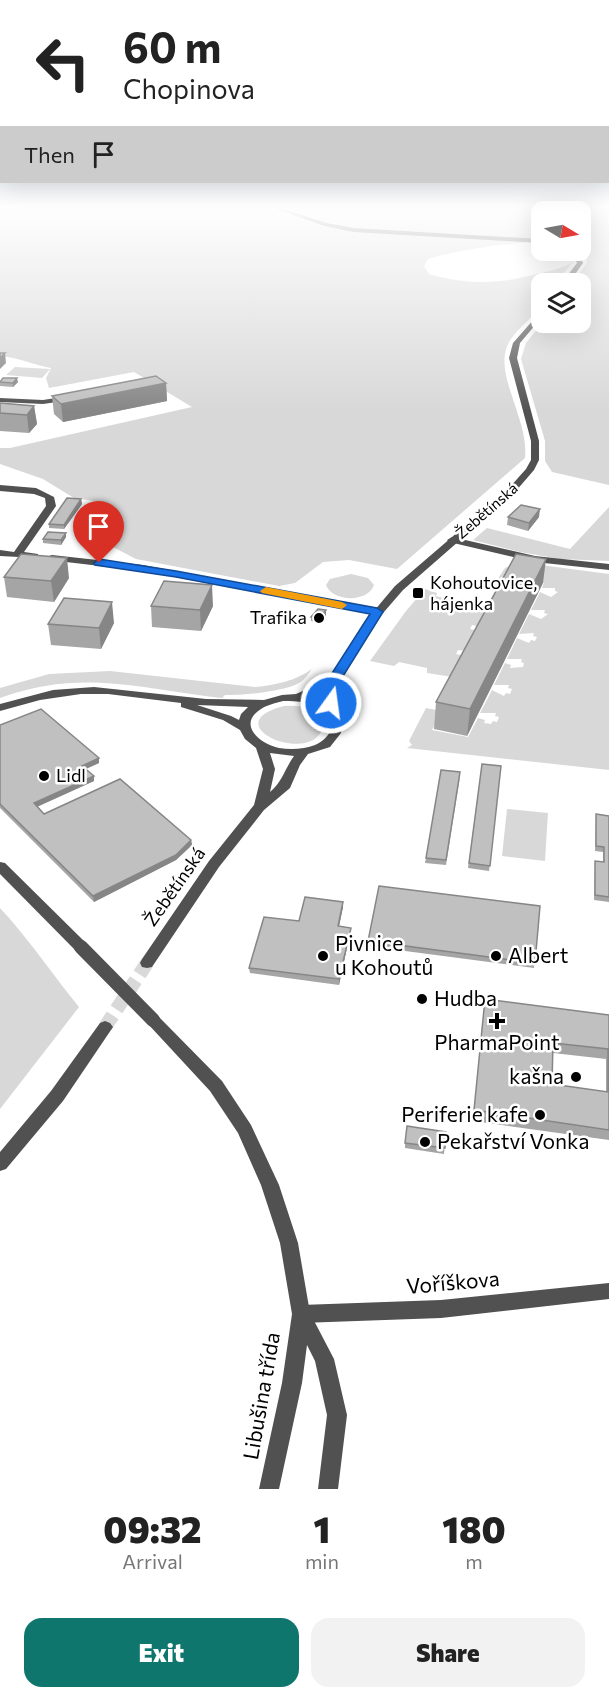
<!DOCTYPE html>
<meta charset="utf-8">
<style>
:root{--surface:#fff;--page:#f2f2f2;--text:#222;--muted:#767676;--accent:#0f766e}
body{margin:0;font-family:Commissioner,sans-serif;background:var(--page);color:var(--text);height:100vh;display:flex;flex-direction:column;font-size:22px;white-space:nowrap}
*{box-sizing:border-box;margin:0}
p{font-size:20px;color:var(--muted)}
.icon{flex:none;width:33px;height:33px;fill:none;stroke:currentColor;stroke-width:2;stroke-linecap:round;stroke-linejoin:round}
.map{position:relative;height:1489px;overflow:hidden}
.side{display:flex;flex-direction:column;background:var(--surface);flex:1}
.side>*{flex:none}
.hud{position:absolute;left:0px;top:0px;width:609px;height:183px;box-shadow:0 6px 24px #0002;background:#fff;color:var(--text);overflow:hidden}
.needle{width:39px;rotate:100deg}
.controls{position:absolute;left:531px;top:201px;display:grid;gap:12px}
.controls a{display:grid;place-items:center;width:60px;height:60px;border-radius:12px;background:var(--surface);box-shadow:0 6px 24px #0002;font-size:30px}
.pin{position:absolute;display:grid;place-items:center;width:51px;height:51px;color:#fff;margin:-62px -26px;border-radius:50% 50% 50% 0;rotate:-45deg;box-shadow:0 0 6px #0007}
.pin .icon{rotate:45deg}
.me{position:absolute;width:66px;margin:-33px;rotate:14deg;stroke-linejoin:round;filter:drop-shadow(0 0 4px #0008)}
.turn{display:flex;align-items:center;gap:21px;height:126px;padding:0 24px;font-size:27px}
.turn .icon{width:78px;height:78px;stroke-width:2.5}
.turn b{display:block;font-size:42px;line-height:51px}
.then{display:flex;align-items:center;height:57px;padding:0 24px;background:#0003;gap:12px;font-size:22px}
.eta{display:flex;justify-content:space-evenly;align-items:center;height:102px;text-align:center}
.eta b{font-size:36px;font-weight:800;line-height:42px}
.action{display:flex;gap:12px;margin-top:auto;padding:12px 24px}
.action a{flex:1;height:69px;border-radius:18px;background:var(--accent);color:#fff;font-size:24px;font-weight:800;line-height:69px;text-align:center}
.action a+a{background:var(--page);color:var(--text)}
.map>svg:first-child{display:block}
.green{fill:#d8d8d8}
.lines{fill:none;stroke-linecap:round;stroke-linejoin:round}
.tertiary-tunnel{stroke:#d9d9d9;stroke-width:14;stroke-dasharray:14 7;stroke-linecap:butt}
.minor{fill:#515151;fill-rule:evenodd}
.tertiary{fill:#515151;fill-rule:evenodd}
.tertiary-bridge{stroke:#515151;stroke-width:14}
.wall{fill:#a5a5a5;fill-rule:evenodd}
.shaded-wall{fill:#868686}
.building{fill:#c0c0c0;stroke:#868686;stroke-width:1.5;fill-rule:evenodd}
.route{fill:#1a73e8;stroke:#114b97;stroke-width:1.5}
.slow{fill:#f59e0b}
.poi-dot{fill:#000;stroke:#fff;stroke-width:2}
.labels{text-anchor:middle;stroke-width:5;stroke-linejoin:round;paint-order:stroke}
.far-street-label{font-size:15px;fill:#000;stroke:#fff}
.poi-label{font-size:18px;fill:#000;stroke:#fff;text-anchor:start}
.street-label{font-size:18px;fill:#000;stroke:#fff}
.near-poi-label{font-size:21px;fill:#000;stroke:#fff;text-anchor:start}
.near-street-label{font-size:21px;fill:#000;stroke:#fff}
</style>
<div class="map">
<svg width="609" height="1489" viewBox="0 0 609 1489">
<rect width="100%" height="100%" fill="#fff"/>
<g class="green">
<path d="M0 204H257L321 226 352 231 532 242C496 245 462 249 428 259L424 266 429 274C466 285 500 284 537 274 549 271 561 269 573 262L556 283 542 284C541 289 543 297 541 302 534 321 508 332 505 354 500 383 529 424 525 458L397 569 349 560 323 562 295 583 279 586 136 559 84 532 108 503 74 498 43 479 0 464V448H10L192 407 134 372 49 388 46 378 51 368C34 365 17 357 0 356Z"/>
<polygon points="272,204 609,204 609,485 552,472 545,461 545,441 521,359 526,343 542,323 580,322 580,284 572,283 587,263 587,258 581,250 580,212 542,212 541,239 356,228 330,223"/>
<polygon points="15,367 50,369 42,378 6,375"/>
<polygon points="609,507 609,561 560,559 520,552 473,540 487,528 570,549"/>
<polygon points="518,562 609,574 609,770 407,748 412,745 409,741 411,737 426,708 442,711 432,730 468,737 478,718 485,720 484,723 491,724 493,721 497,722 499,717 495,716 496,713 480,713 492,690 504,696 506,693 510,694 512,689 508,688 509,685 494,685 505,663 511,665 510,668 523,667 524,663 521,662 522,659 507,659 517,638 529,643 531,640 535,641 537,637 533,636 534,633 519,634 529,614 541,619 548,614 544,613 545,610 531,610 540,592 551,597 558,592 555,591 555,588 542,588 544,583 513,577 510,582 497,580 505,568"/>
<path d="M351 574 368 578 374 585C368 603 332 602 326 585L330 579Z"/>
<polygon points="425,589 437,593 436,596 458,602 464,599 496,609 486,628 472,625 470,629 484,632 473,652 458,650 456,654 470,657 459,678 427,673 427,668 399,662 394,666 370,661 406,611"/>
<path d="M312 669C308 674 305 680 299 683 283 692 243 695 225 695L222 698C141 689 82 668 0 698V688L49 674 110 671 255 687C276 685 295 681 312 669Z"/>
<path d="M284 706C300 705 316 707 324 722 319 771 210 725 284 706Z"/>
<polygon points="507,809 548,813 545,861 502,856"/>
<path d="M0 908C29 939 52 974 79 1007L0 1109Z"/>
</g>
<g class="lines">
<polyline class="tertiary-tunnel" points="105,1027 147,963"/>
<g class="minor">
<polygon points="68,396 71,396 71,400 43,404 0,402 0,398 43,400"/>
<polygon points="0,485 36,488 54,497 56,506 24,552 38,554 38,558 0,556 0,550 14,552 46,506 45,498 34,494 0,491"/>
<polygon points="452,537 535,556 609,564 609,570 535,562 449,542 447,540"/>
<polygon points="52,555 143,565 377,609 382,612 377,615 143,571 49,560 49,556"/>
<polygon points="609,1283 609,1299 441,1318 301,1323 294,1320 292,1314 294,1308 301,1305 441,1300"/>
</g>
<g class="tertiary">
<polygon points="261,204 269,204 327,223 354,228 542,239 542,243 354,232 324,226"/>
<polygon points="571,250 577,250 583,263 568,284 561,284 577,263"/>
<path d="M542 310V317L520 343 517 358 539 441V460L534 470 515 492 403 590 371 627 340 681 338 710 343 721 341 733 330 747 308 754 300 765 290 788 264 810 219 867 152 967 147 968 142 967 140 963 142 959 209 861 254 805 263 769 256 748 245 739 240 730 223 720 181 707V703L108 694H81L40 700 0 711V704L53 690 94 687 206 699 264 700 282 695 296 694 330 679 363 624 395 586 509 488 526 469 531 460V441L509 358 513 343ZM328 688 327 701 311 696ZM283 701C299 701 337 703 331 729 329 736 322 742 315 745 305 749 291 750 279 748 259 744 237 724 261 709 267 705 276 703 283 701ZM197 705 248 707 241 714 239 720 231 716ZM270 753 294 756C284 770 283 781 270 792L275 769Z"/>
<polygon points="0,862 5,863 86,943 88,947 86,951 76,951 0,874"/>
<polygon points="153,1014 158,1016 222,1081 251,1125 279,1185 298,1243 310,1313 334,1359 347,1415 338,1489 318,1489 327,1415 315,1361 307,1345 302,1383 279,1489 259,1489 282,1383 292,1314 280,1243 261,1185 238,1133 210,1091 148,1024 145,1020 148,1016"/>
<polygon points="105,1021 110,1023 113,1027 63,1101 6,1169 0,1171 0,1152 51,1091 100,1023"/>
</g>
<polyline class="tertiary-bridge" points="81,947 153,1020"/>
</g>
<g class="wall">
<polygon points="0,381 18,382 13,387 0,386"/>
<polygon points="166,383 167,401 63,422 54,414 52,396"/>
<polygon points="0,403 34,406 37,424 29,433 0,431"/>
<polygon points="81,499 82,504 64,529 49,528 49,524"/>
<polygon points="508,517 539,517 528,531 507,525"/>
<polygon points="66,533 66,537 61,545 43,543 43,539"/>
<polygon points="4,577 69,578 54,602 7,597"/>
<polygon points="543,583 467,736 434,729 436,702"/>
<polygon points="151,606 213,606 201,631 152,627"/>
<polygon points="326,615 320,623 311,621 311,617"/>
<polygon points="114,623 101,649 51,645 48,624"/>
<polygon points="0,725 99,758 99,763 86,769 94,781 37,807 44,814 191,840 192,845 176,860 94,902 0,808"/>
<polygon points="482,764 501,766 489,871 468,868"/>
<polygon points="460,777 446,865 425,863 426,858"/>
<polygon points="596,814 609,816 609,902 594,900 595,861 603,862 603,852 595,851"/>
<polygon points="343,902 343,907 339,926 350,933 339,985 250,973 249,968 299,921"/>
<polygon points="540,906 534,968 367,946 368,941"/>
<path d="M485 999 609 1015V1140L473 1121ZM553 1053 606 1059V1092L552 1084Z"/>
<polygon points="446,1132 444,1154 405,1148 405,1143"/>
</g>
<g class="shaded-wall">
<polygon points="5,353 6,363 0,369 0,358"/>
<polygon points="17,378 18,382 13,387 13,383"/>
<polygon points="166,383 167,401 63,422 61,404"/>
<polygon points="34,406 37,424 29,433 27,415"/>
<polygon points="81,499 82,504 64,529 64,525"/>
<polygon points="540,509 539,517 528,531 529,523"/>
<polygon points="66,533 66,537 61,545 61,540"/>
<polygon points="67,558 69,578 54,602 51,581"/>
<polygon points="546,559 543,583 467,736 470,709"/>
<polygon points="212,585 213,606 201,631 200,610"/>
<polygon points="112,602 114,623 101,649 99,628"/>
<polygon points="326,610 326,615 320,623 320,618"/>
<polygon points="99,758 99,763 83,770 82,766"/>
<polygon points="94,776 94,781 34,808 34,803"/>
<polygon points="191,840 192,845 176,860 94,902 93,896"/>
<polygon points="343,902 343,907 338,931 338,926"/>
<polygon points="351,928 350,933 339,985 339,979"/>
</g>
<g class="building">
<polygon points="0,353 5,353 0,358"/>
<polygon points="156,376 166,383 61,404 52,396"/>
<polygon points="3,378 17,378 13,383 0,382"/>
<polygon points="0,403 34,406 27,415 0,413"/>
<polygon points="67,498 81,499 64,525 49,524"/>
<polygon points="521,505 540,509 529,523 508,517"/>
<polygon points="48,532 66,533 61,540 43,539"/>
<polygon points="21,554 67,558 51,581 4,577"/>
<polygon points="516,554 546,559 470,709 436,702"/>
<polygon points="164,581 212,585 200,610 151,606"/>
<polygon points="64,598 112,602 99,628 48,624"/>
<polygon points="318,609 326,610 320,618 311,617"/>
<polygon points="41,709 99,758 82,766 94,776 34,803 44,814 120,779 191,840 176,855 93,896 0,804 0,725"/>
<polygon points="482,764 501,766 490,866 469,863"/>
<polygon points="441,770 460,772 446,860 426,858"/>
<polygon points="596,814 609,816 609,897 595,895 595,861 604,862 604,847 596,846"/>
<polygon points="379,886 540,906 535,963 368,941"/>
<polygon points="305,897 343,902 338,926 351,928 339,979 249,968 264,917 299,921"/>
<path d="M485 999 609 1015V1130L474 1110ZM553 1043 608 1049V1092L552 1084Z"/>
<polygon points="407,1126 446,1132 445,1148 405,1143"/>
</g>
<linearGradient id="sky" x2="0" y2="1"><stop stop-color="#8baccb"/><stop offset="0.5" stop-color="#fff"/><stop offset="1" stop-color="#fff" stop-opacity="0"/></linearGradient>
<rect width="609" height="412" fill="url(#sky)"/>
<polygon class="route" points="99,559 176,571 377,608 383,612 340,681 338,703 331,707 325,703 327,681 370,614 176,577 95,565 94,563"/>
<polygon class="slow" points="266,587 342,602 347,605 342,609 262,593 260,591"/>
<g class="poi-dot">
<rect x="412" y="587" width="12" height="12" rx="3"/>
<circle cx="319" cy="618" r="6"/>
<circle cx="44" cy="776" r="6"/>
<circle cx="323" cy="956" r="6"/>
<circle cx="496" cy="956" r="6"/>
<circle cx="422" cy="999" r="6"/>
<path d="M494 1012h6v6h6v6h-6v6h-6v-6h-6v-6h6z"/>
<circle cx="576" cy="1077" r="6"/>
<circle cx="540" cy="1115" r="6"/>
<circle cx="425" cy="1142" r="6"/>
</g>
<g class="labels">
<g class="far-street-label">
<text transform="translate(487 511) rotate(-41)" y="5">Žebětínská</text>
</g>
<g class="poi-label">
<text x="430" y="589">Kohoutovice,<tspan x="430" dy="21">hájenka</tspan></text>
<text x="307" y="624" text-anchor="end">Trafika</text>
<text x="56" y="782">Lidl</text>
</g>
<g class="street-label">
<text transform="translate(175 887) rotate(-55)" y="6">Žebětínská</text>
</g>
<g class="near-poi-label">
<text x="335" y="951">Pivnice<tspan x="335" dy="24">u Kohoutů</tspan></text>
<text x="508" y="963">Albert</text>
<text x="434" y="1006">Hudba</text>
<text x="497" y="1050" text-anchor="middle">PharmaPoint</text>
<text x="564" y="1084" text-anchor="end">kašna</text>
<text x="528" y="1122" text-anchor="end">Periferie kafe</text>
<text x="437" y="1149">Pekařství Vonka</text>
</g>
<g class="near-street-label">
<text transform="translate(453 1283) rotate(-5)" y="7">Voříškova</text>
<text transform="translate(262 1396) rotate(-80)" y="7">Libušina třída</text>
</g>
</g>
</svg>
<div class="controls">
<a><svg class="needle" viewBox="-14 -14 28 28"><path d="M0-13l5 13h-10z" fill="#e53935"/><path d="M0 13l5-13h-10z" fill="#767676"/></svg></a>
<a><svg class="icon" aria-label="layers" viewBox="0 0 24 24"><path d="M12 4l9 5-9 5-9-5zM3 14l9 5 9-5"/></svg></a>
</div>
<div class="pin" style="left:99px;top:563px;background:#d93025"><svg class="icon" aria-label="arrive" viewBox="0 0 24 24"><path d="M6 21V4h12l-3 4 3 4H6"/></svg></div>
<svg class="me" style="left:331px;top:703px" viewBox="-20 -20 40 40"><circle r="17" fill="#1a73e8" stroke="#fff" stroke-width="3"/><path d="M0-11L8 9 0 5-8 9z" fill="#fff"/></svg>
<div class="hud">
<div class="turn"><svg class="icon" aria-label="left" viewBox="0 0 24 24"><path d="M17 20v-9H6M10 6l-5 5 5 5"/></svg><div><b>60 m</b>Chopinova</div></div>
<div class="then">Then<svg class="icon" aria-label="arrive" viewBox="0 0 24 24"><path d="M6 21V4h12l-3 4 3 4H6"/></svg></div>
</div>
</div>
<section class="side">
<div class="eta">
<div><b>09:32</b><p>Arrival</p></div>
<div><b>1</b><p>min</p></div>
<div><b>180</b><p>m</p></div>
</div>
<div class="action"><a>Exit</a><a>Share</a></div>
</section>
